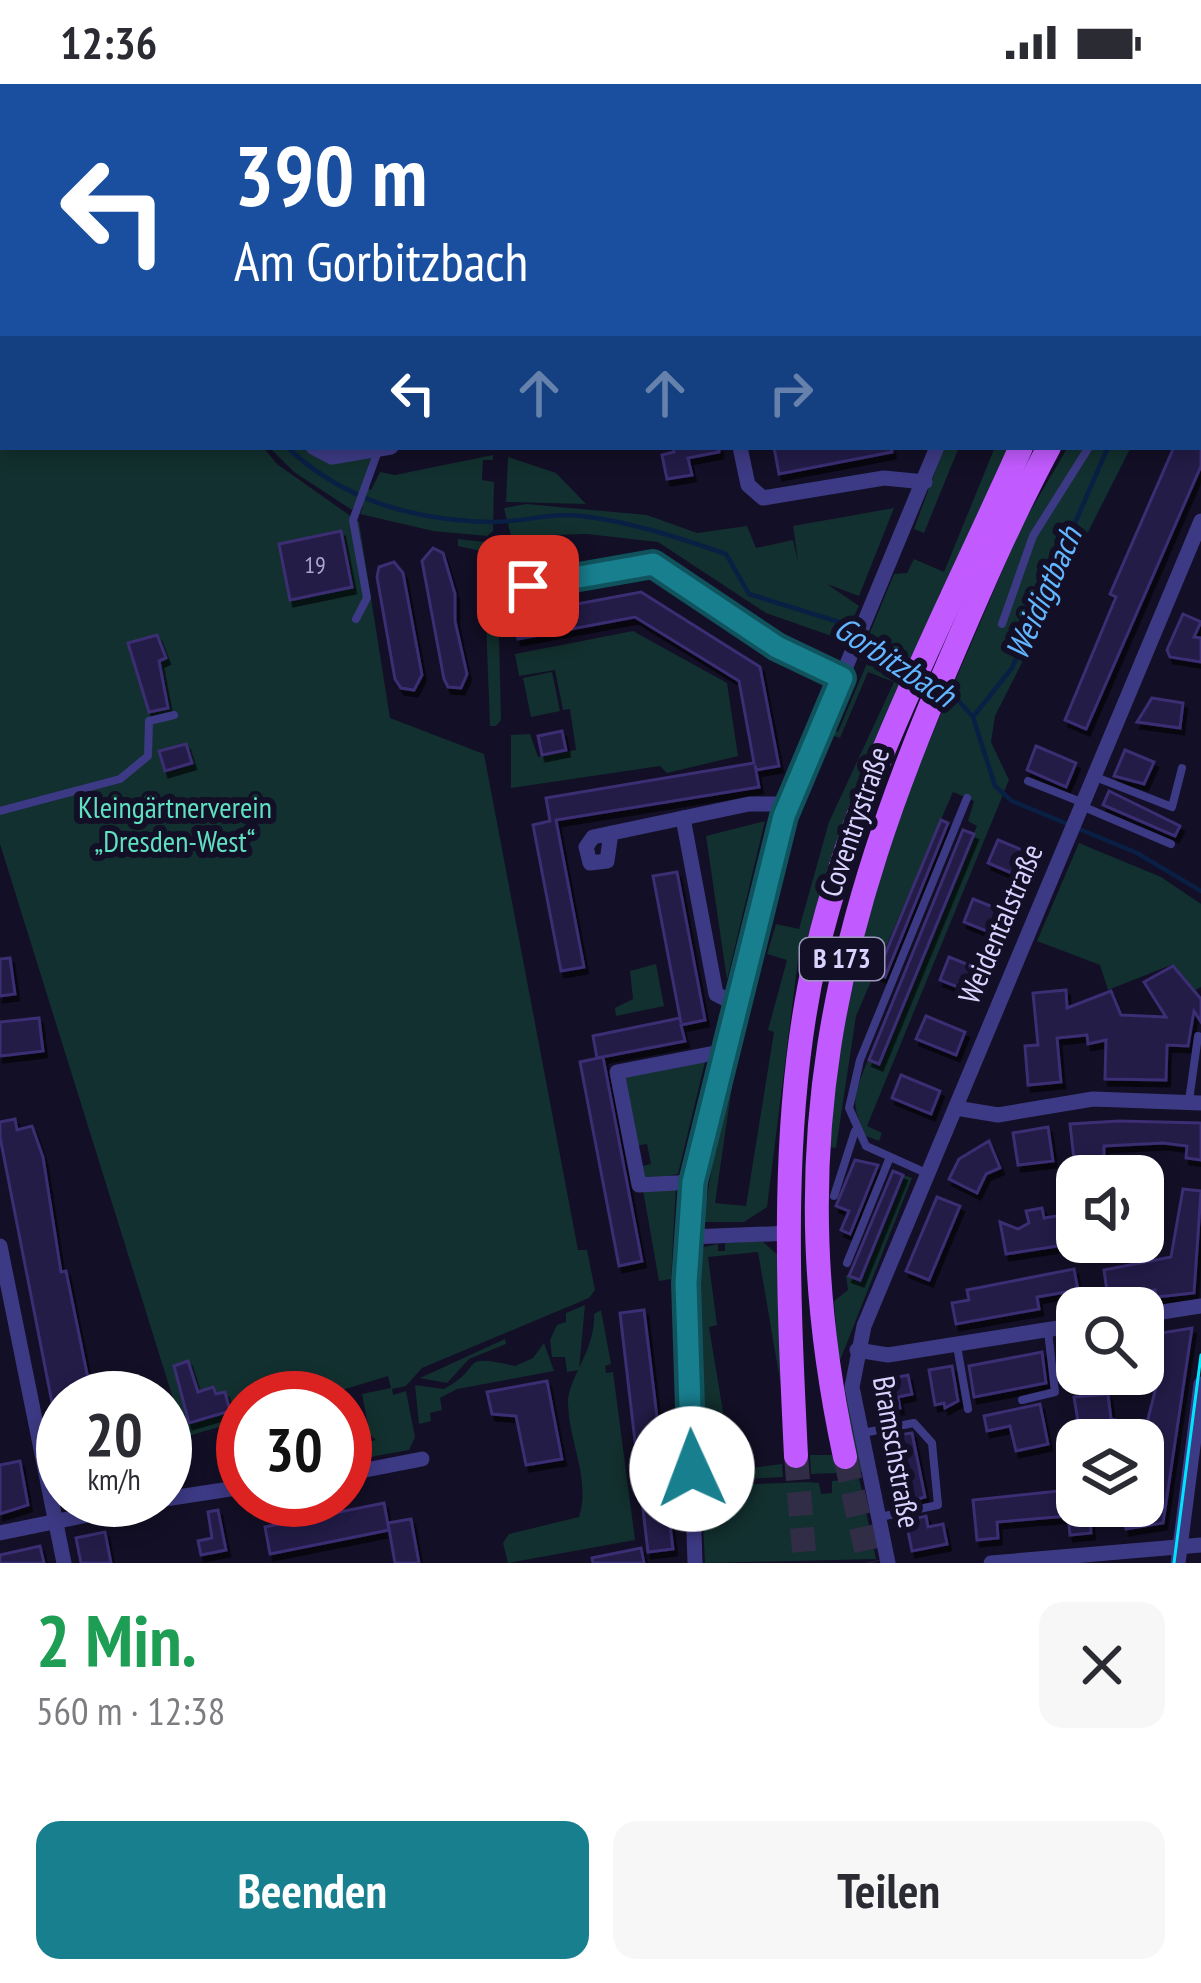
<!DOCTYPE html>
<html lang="de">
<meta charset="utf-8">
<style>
:root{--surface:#fff;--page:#f7f7f7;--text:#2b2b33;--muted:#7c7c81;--accent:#187f8f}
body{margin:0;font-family:"PT Sans Narrow",sans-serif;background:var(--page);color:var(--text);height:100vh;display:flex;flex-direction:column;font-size:45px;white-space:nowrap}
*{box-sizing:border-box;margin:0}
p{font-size:39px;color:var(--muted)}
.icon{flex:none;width:66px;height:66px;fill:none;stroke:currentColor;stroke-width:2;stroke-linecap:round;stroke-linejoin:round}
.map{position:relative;height:1479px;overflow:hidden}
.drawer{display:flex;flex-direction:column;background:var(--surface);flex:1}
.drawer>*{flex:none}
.guide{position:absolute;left:0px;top:0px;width:1203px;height:366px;box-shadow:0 6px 18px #0003;background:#1a4fa0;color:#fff;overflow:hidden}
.buttons{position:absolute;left:1056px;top:1071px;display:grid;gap:24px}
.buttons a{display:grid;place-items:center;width:108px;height:108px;border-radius:24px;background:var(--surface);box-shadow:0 6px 18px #0003;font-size:60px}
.speed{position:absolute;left:36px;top:1287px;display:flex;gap:24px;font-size:60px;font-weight:700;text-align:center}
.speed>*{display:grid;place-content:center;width:156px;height:156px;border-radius:50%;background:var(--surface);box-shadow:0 6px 18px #0003;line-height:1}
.speed small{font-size:30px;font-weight:400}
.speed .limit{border:18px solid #d22;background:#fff;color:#111}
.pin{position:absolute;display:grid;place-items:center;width:102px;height:102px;color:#fff;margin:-51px;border-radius:24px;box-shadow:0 6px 18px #0006}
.me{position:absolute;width:132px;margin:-66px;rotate:358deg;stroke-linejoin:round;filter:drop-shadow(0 0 9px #0008)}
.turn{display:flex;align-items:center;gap:42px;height:252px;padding:0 36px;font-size:54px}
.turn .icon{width:156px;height:156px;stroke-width:2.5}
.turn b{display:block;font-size:84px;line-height:102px}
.lanes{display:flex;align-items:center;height:114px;padding:0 36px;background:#0003;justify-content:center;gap:60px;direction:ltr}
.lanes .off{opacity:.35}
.round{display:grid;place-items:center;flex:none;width:126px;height:126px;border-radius:24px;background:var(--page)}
.overview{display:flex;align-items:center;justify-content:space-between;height:204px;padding:0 36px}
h1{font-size:72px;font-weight:700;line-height:90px;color:#1e9e55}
.action{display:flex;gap:24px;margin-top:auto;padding:24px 36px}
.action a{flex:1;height:138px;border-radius:24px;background:var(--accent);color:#fff;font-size:48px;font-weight:700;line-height:138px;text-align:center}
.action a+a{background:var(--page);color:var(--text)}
.status{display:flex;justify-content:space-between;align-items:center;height:84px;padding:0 60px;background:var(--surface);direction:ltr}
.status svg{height:33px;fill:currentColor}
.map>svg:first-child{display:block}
.green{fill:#12302f}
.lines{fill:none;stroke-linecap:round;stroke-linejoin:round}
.stream{stroke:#0a1f44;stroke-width:4.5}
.building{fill:#241b47;stroke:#3b2d73;stroke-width:3;filter:url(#shadow)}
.primary-tunnel{stroke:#312d47;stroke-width:24;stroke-dasharray:24 12;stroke-linecap:butt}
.service{stroke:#3d3a85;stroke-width:8}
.minor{stroke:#3d3a85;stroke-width:15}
.secondary{stroke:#6f6bff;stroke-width:21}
.primary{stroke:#c25bff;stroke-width:24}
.tram{stroke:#00e5ff;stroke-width:3}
.route-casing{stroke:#10535d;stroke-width:30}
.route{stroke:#187f8f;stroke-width:21}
.labels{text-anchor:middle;stroke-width:12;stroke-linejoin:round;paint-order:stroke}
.number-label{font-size:24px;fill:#aca6d1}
.shield{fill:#130f26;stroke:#9e99be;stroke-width:3}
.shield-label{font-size:27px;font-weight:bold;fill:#d9d4ff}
.park-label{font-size:30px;fill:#5fe0c0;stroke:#130f26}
.street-label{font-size:30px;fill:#d9d4ff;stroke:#130f26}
.water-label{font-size:33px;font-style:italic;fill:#62b6ff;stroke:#130f26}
</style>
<div class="status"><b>12:36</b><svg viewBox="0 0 49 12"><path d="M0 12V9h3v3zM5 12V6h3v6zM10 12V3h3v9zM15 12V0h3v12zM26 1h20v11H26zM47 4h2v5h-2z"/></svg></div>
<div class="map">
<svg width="1201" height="1479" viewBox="0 0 1201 1479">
<defs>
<filter id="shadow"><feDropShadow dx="3.5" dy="6" stdDeviation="0" flood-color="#0009"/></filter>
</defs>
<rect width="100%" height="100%" fill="#130f26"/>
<g class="green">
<polygon points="0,152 3,363 263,363 277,380 359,438 390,634 484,670 578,1166 587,1166 595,1206 589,1214 422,1284 406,1302 392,1305 393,1311 406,1307 415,1353 409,1366 370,1373 367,1358 376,1356 370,1351 362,1310 391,1304 388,1292 316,1314 243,1314 243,1336 185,1353 0,760"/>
<polygon points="269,363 375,370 364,402 371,406 380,388 395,391 493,371 493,376 483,376 482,396 494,398 493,447 487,452 433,447 360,430 363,423 355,420 352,426 294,388"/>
<polygon points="944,363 959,363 924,449 914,445"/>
<polygon points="995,363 1010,363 948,506 940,508 934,536 798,876 767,1123 744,1138 703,1138 725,1002 732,1002 715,1119 746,1122 774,948 768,946 787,876 767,870 776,840 799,845 829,738 894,598 868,588 840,654 834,652 805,717 799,714 829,644 838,648 867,579 859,575 894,490 907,489 914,475 944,488"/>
<path d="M1068 363H1131L995 632 991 658 1009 696 867 1042 882 1049 879 1057 866 1052C849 1018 854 1010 868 976L879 980 977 742 968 737 974 717 953 708 856 932 836 1064 830 1063 840 941 889 751 1022 441Z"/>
<polygon points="508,373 556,389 586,420 506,418"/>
<polygon points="526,420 647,431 697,449 747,442 756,464 793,456 798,477 793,442 894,424 859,512 827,500 859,522 843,556 766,529 658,458 587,450 511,452 504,424"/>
<polygon points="458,455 492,459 497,504 485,504 485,468 458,462"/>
<polygon points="485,512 498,513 501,636 496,642 490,642"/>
<polygon points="633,547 727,599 738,672 667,689 660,682 511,704 511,651 530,650 538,673 576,666 570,625 563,626 555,586 519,592 515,570"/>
<polygon points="552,588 560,627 531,633 523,594"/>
<polygon points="791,733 798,734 769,845 763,843"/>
<polygon points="765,737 727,896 706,752"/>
<polygon points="1079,759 1161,793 1201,820 1201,903 1194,907 1171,881 1108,906 1100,881 1037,857"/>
<polygon points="758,863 765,865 734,990 727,989"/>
<polygon points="656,880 664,922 616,932 615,924 633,915 630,887"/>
<polygon points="706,974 678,1090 641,1097 639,1083 651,1080 647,1060 634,1062 620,990"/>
<polygon points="903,1091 912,1094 839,1279 834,1217 848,1206 846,1191 860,1196"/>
<polygon points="676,1102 671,1195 659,1197 643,1106"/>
<polygon points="762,1157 780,1173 783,1314 758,1168 708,1173 717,1241 709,1243 730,1370 701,1374 697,1174 704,1163 718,1160 718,1167 725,1167 725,1159"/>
<polygon points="585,1221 579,1286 567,1288 565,1273 552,1273 550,1256 557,1241 566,1238 566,1229"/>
<path d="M601 1226 611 1280 605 1282 606 1289 613 1288 635 1456 508 1479 503 1459 509 1450 579 1433C591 1395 569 1359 568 1320 567 1295 596 1266 594 1230Z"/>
<polygon points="505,1255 506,1260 469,1275 447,1299 420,1294"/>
<path d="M544 1259 554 1287 457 1305 440 1314 442 1326 430 1329 431 1337 419 1340 415 1301 444 1305C487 1282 455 1269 515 1282L533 1274Z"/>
<polygon points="847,1308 862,1388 811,1390 810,1371 832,1371 837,1387 847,1381"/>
<polygon points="782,1380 783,1393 701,1397 701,1390"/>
<polygon points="859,1394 876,1475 705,1479 701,1402 808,1398 819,1399 821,1410 832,1409 832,1397"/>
</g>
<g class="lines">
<g class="stream">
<polyline points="0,120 3,121"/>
<path d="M287 363C344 417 413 436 490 438 520 439 551 428 582 432 631 438 680 454 726 470L749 510 855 543"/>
<polyline points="1108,363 1012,584 973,633 995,702 1012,717 1137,769 1201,807"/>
<polyline points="865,549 908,582"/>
<polyline points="949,606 973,633"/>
</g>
</g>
<g class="building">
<polygon points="673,363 719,363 719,368 688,374 692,391 667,395 662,371 674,368"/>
<polygon points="774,363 891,363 892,368 779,390"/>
<polygon points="1174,363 1201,363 1201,382 1086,645 1065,636 1116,513 1110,510"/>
<polygon points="341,447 352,503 290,516 279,460"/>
<polygon points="433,464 443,469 455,510 455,537 467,590 461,604 448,603 444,595 422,477"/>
<polygon points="394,478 403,489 422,591 414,606 401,604 395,595 377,493 379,483"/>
<polygon points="641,508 760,583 779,682 756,686 755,681 759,703 556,736 584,883 561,887 533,741 550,737 546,714 754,679 739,597 635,533 518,555 513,532"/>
<polygon points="1183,530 1201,538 1194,553 1201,554 1201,578 1170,573 1167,566"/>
<polygon points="157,551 166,574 159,577 168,624 149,628 128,559"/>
<polygon points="1152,614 1183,619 1180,644 1137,638"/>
<polygon points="562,647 566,666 542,671 538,652"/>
<polygon points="186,660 192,679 165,687 159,667"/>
<polygon points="1036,662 1076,679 1066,703 1027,686"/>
<polygon points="1125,666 1154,678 1144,700 1114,692"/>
<polygon points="1109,707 1180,742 1175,752 1103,721"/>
<polygon points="941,736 948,739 885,893 877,890"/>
<polygon points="963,746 974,750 879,980 869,976"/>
<polygon points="998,756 1037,772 1028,796 988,779"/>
<polygon points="677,788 705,936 681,941 685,957 597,974 593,952 680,934 681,939 653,792"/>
<polygon points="973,815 1013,831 1004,854 964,838"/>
<polygon points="949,873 989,889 980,912 940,896"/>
<polygon points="10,874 15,910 0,912 0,875"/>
<polygon points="1173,882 1201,915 1201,938 1194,927 1188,962 1167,961 1166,996 1105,995 1106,956 1088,960 1087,951 1057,954 1061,998 1028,1001 1025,962 1038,961 1033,909 1066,906 1067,924 1111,907 1121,931 1166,933 1144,898"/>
<polygon points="926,932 965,948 956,971 916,955"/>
<polygon points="39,934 43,967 0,972 0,938"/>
<polygon points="603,973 642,1177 619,1182 580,978"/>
<polygon points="901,991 940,1007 931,1030 892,1014"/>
<polygon points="15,1035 17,1046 32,1042 43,1073 61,1188 66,1187 92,1314 63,1314 63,1344 57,1344 0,1053 0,1038"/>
<polygon points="1119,1037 1201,1039 1201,1076 1186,1074 1187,1062 1163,1059 1104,1062 1104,1072 1074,1075 1070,1040"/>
<polygon points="1048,1043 1053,1077 1018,1081 1013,1049"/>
<polygon points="989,1057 1000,1084 986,1090 977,1109 949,1095 959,1075"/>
<polygon points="855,1076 878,1081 850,1150 841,1146 849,1127 836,1122"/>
<polygon points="893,1087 903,1091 860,1196 849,1192"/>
<polygon points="1183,1105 1201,1107 1194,1209 1156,1213 1155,1206 1108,1214 1104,1186 1171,1173"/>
<polygon points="937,1113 960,1122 929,1196 906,1187"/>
<polygon points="1042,1124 1044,1134 1064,1131 1066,1143 1077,1142 1077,1159 1006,1170 1000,1138 1018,1145 1029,1139 1026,1127"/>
<polygon points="1074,1185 1078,1206 1037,1213 1039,1225 956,1240 952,1219 969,1216 967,1206"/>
<polygon points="644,1226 673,1465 648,1468 620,1229"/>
<polygon points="1192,1244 1163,1439 1126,1445 1123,1422 1143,1422 1145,1347 1161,1283 1151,1282 1155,1250"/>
<polygon points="1077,1263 1077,1293 1062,1296 1059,1267"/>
<polygon points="1042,1268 1046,1299 974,1313 969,1282"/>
<polygon points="188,1277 198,1308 213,1303 216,1310 225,1308 230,1327 189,1339 174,1282"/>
<polygon points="952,1282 958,1317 945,1324 944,1319 935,1321 929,1286"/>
<polygon points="908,1291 912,1310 898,1313 900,1324 882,1327 876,1298"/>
<polygon points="547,1297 562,1375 526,1381 516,1332 492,1330 487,1308"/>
<polygon points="1108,1310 1111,1335 1123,1338 1121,1356 1081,1356 1074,1313"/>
<polygon points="1040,1320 1048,1360 1016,1367 1010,1342 987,1347 984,1332"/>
<polygon points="912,1349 925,1413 905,1419 892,1352"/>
<polygon points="1077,1360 1077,1422 1089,1422 1091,1449 1070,1451 1068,1432 997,1438 998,1454 977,1456 973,1416 1069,1406 1063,1362"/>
<polygon points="20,1377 28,1421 0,1430 0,1381"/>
<polygon points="384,1419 389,1446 270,1470 265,1443"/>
<polygon points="218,1426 226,1466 201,1471 198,1457 212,1454 208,1428"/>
<polygon points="926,1432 928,1443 943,1440 947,1460 912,1467 906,1437"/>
<polygon points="411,1435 419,1479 395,1479 388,1439"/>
<polygon points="105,1448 111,1479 81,1479 76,1454"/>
<polygon points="40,1462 44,1479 0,1479 0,1471"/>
<polygon points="641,1464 644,1479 593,1479 592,1474"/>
</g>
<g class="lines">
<g class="primary-tunnel">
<polyline points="796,1372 805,1479"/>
<polyline points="845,1373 869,1479"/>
</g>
<g class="service">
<polyline points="356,535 367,514 353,436 378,367"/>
<polyline points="1002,540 1033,452 1089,363"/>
<polyline points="1093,692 1172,723 1182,684"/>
<polyline points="1028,697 1081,718"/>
<polyline points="1084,723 1171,760"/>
<polyline points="0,727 120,695 148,672 149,637 174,631"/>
<polyline points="1189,1017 1198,952"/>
<polyline points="926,1089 866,1062 849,1024 860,976 967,714"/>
<polyline points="834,1112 855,1047"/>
<polyline points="847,1179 890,1073"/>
<polyline points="957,1262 968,1325"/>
<polyline points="1022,1316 1055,1308 1048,1247"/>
<polyline points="863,1349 914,1339 932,1359 938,1421 880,1433"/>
</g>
<g class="minor">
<polyline points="81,0 82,3"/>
<polyline points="451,0 452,3"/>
<polyline points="487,0 514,3"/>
<polyline points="331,3 351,0"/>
<polyline points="810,3 812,0"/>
<polyline points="1200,121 1201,122"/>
<polyline points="1200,150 1201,151"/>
<polyline points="313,363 332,373 391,363"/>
<polyline points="740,363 748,401 763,414 884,394 925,398"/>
<polyline points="528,503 524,479 537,469 552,478 557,497"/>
<polyline points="501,508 653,480 777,563 842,594"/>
<polyline points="683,734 716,910 737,921"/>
<polyline points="611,749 607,777 590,779 586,763 593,753 749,720 789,720"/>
<polyline points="956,1024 998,1031 1093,1015 1201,1019"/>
<polyline points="693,1098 639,1101 617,988 725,967"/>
<polyline points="690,1153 792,1149"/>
<polyline points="0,1162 64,1479"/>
<polyline points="1143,1231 1201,1222"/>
<polyline points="857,1266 888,1271 1077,1241"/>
<polyline points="345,1390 422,1375"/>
<polyline points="165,1415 243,1403"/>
<polyline points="0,1449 160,1416"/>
<polyline points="695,1479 686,1199 693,1098 784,732 937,363"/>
<polyline points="888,1479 852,1303 864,1242 1201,437"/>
<polyline points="991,1479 1201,1461"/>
<polyline points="1178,1479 1201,1300"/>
</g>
<g class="secondary">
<polyline points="873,0 879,3"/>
<polyline points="990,0 996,3"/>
</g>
<g class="primary">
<polyline points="1179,3 1180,0"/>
<polyline points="1200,29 1201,27"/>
<path d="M796 1372C788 1207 779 1032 816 871 857 695 948 527 1021 363"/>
<path d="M845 1373C780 1071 832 846 953 569 983 499 1013 430 1049 363"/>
</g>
<g class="tram">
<polyline points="932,0 938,3"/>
<polyline points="1200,139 1201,139"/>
<polyline points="1174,1479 1201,1271"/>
</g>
</g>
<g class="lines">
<g class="route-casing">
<polyline id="route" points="528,502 653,480 777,563 842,594 784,732 693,1098 686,1199 692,1385"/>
</g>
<use href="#route" class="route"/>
</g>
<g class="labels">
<g class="number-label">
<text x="315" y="489">19</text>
</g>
<rect class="shield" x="800" y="854" width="84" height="42" rx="9"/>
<g class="shield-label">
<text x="842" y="884">B 173</text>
</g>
<g class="park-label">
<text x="175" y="734">Kleingärtnerverein<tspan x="175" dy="34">„Dresden-West“</tspan></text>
</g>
<g class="street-label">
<text transform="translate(855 738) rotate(-71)" y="10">Coventrystraße</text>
<text transform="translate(1001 840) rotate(-67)" y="10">Weidentalstraße</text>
<text transform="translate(896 1368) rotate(80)" y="10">Bramschstraße</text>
</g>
<g class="water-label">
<text transform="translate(1043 509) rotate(-66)" y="12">Weidigtbach</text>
<text transform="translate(895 577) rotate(33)" y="12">Gorbitzbach</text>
</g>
</g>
</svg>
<div class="buttons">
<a><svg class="icon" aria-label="sound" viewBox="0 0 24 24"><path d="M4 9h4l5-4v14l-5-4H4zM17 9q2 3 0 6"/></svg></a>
<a><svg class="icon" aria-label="search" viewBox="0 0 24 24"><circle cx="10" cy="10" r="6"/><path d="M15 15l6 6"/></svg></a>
<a><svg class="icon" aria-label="layers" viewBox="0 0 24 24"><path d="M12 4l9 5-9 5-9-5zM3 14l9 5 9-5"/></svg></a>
</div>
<div class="speed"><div>20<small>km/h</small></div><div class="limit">30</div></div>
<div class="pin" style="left:528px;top:502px;background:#d93025"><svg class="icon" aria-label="arrive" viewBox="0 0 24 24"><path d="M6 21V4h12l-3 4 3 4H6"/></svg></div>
<svg class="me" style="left:692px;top:1385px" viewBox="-20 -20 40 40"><circle r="19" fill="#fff"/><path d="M0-13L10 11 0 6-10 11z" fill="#187f8f"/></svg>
<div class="guide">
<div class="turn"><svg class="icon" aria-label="left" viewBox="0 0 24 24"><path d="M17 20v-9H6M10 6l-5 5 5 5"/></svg><div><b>390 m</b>Am Gorbitzbach</div></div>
<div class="lanes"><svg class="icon" aria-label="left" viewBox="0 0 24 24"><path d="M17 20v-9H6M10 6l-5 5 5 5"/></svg><svg class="icon off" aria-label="ahead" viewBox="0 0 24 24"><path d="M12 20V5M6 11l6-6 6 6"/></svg><svg class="icon off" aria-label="ahead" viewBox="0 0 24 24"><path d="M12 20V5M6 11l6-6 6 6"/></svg><svg class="icon off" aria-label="right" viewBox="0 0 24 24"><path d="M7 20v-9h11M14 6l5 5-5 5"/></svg></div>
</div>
</div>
<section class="drawer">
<div class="overview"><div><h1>2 Min.</h1><p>560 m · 12:38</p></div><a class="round"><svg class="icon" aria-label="close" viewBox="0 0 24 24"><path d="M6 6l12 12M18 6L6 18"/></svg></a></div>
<div class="action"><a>Beenden</a><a>Teilen</a></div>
</section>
